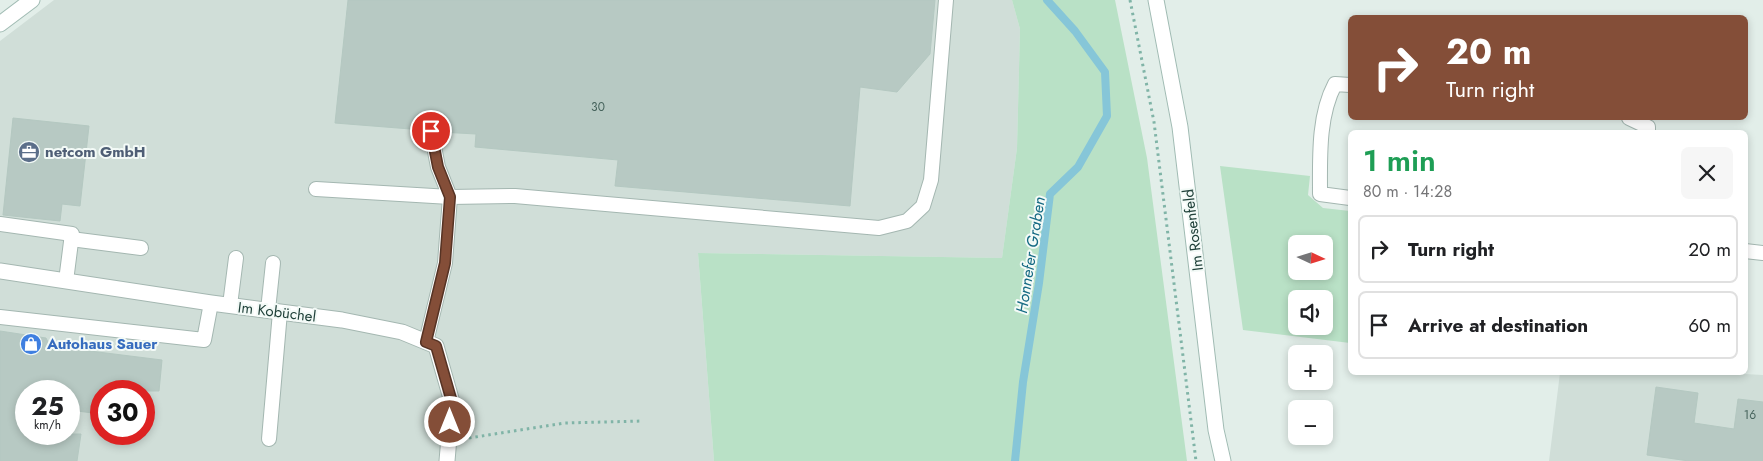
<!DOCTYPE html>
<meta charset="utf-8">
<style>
:root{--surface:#fff;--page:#f6f6f6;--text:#202124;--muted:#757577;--line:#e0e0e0}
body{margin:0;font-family:Jost,sans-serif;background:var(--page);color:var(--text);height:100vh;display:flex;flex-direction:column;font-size:19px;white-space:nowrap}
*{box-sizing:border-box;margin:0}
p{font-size:16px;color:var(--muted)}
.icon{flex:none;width:28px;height:28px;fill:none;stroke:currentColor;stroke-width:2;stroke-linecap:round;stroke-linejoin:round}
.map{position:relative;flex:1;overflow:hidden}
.drawer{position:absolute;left:1348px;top:130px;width:400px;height:245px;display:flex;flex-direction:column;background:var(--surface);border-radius:8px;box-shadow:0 2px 8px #0003}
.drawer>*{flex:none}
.banner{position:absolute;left:1348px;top:15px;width:400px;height:105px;border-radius:8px;box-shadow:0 2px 8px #0003;background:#844e38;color:#fff;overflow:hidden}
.needle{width:32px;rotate:94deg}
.tools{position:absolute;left:1288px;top:235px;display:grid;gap:10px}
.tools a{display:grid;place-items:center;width:45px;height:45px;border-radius:8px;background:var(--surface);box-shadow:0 2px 8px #0003;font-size:25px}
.speed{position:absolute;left:15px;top:380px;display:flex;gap:10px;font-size:25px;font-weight:700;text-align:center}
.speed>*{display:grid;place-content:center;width:65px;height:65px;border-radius:50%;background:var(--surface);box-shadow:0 2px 8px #0003;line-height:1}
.speed small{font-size:12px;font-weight:400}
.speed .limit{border:8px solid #d22;background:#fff;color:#111}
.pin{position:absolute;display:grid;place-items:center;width:42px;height:42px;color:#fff;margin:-21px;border:2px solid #fff;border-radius:50%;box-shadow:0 1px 5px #0007}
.me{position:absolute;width:55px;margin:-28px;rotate:0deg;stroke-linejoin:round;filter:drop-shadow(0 0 4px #0008)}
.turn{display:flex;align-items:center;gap:18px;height:105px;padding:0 15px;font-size:22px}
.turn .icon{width:65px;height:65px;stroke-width:2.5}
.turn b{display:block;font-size:35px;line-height:42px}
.round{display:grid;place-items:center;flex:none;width:52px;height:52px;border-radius:8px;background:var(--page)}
.head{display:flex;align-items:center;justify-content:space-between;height:85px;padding:0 15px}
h1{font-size:30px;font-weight:600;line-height:38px;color:#1e9e55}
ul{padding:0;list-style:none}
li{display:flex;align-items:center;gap:15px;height:68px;margin:0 10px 8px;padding:0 5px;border:2px solid var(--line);border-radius:8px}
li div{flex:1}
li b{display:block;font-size:19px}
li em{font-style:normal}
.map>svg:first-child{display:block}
.built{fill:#d0ded8;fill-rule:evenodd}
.green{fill:#b9e1c6;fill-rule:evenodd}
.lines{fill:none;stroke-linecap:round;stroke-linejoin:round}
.stream{stroke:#86c6d8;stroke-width:8}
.building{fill:#b7c9c3;stroke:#b4c8c1}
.lane-casing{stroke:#a4b7b1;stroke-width:16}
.street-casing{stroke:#a4b7b1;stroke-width:17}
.secondary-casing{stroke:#a0bbb3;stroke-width:17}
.path{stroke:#80b4a7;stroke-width:3;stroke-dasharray:2.5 4;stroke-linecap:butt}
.lane{stroke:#fff;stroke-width:14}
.street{stroke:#fff;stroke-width:15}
.secondary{stroke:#fff;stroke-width:15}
.route-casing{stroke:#563324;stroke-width:12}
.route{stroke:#844e38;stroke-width:9}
.labels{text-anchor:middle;stroke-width:4;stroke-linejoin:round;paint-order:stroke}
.number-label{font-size:12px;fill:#46635c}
.service-label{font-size:15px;font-weight:bold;fill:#4e5e75;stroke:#f3faf7;text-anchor:start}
.street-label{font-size:15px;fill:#20413a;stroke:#f3faf7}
.shop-label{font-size:15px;font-weight:bold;fill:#366cbe;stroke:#f3faf7;text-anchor:start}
.water-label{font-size:16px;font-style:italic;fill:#156a83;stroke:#f3faf7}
</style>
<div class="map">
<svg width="1763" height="461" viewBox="0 0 1763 461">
<rect width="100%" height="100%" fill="#e2eee9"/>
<g class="built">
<path d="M54 0H1012L1020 29 1017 148 1002 258 698 253 714 461H0V41ZM26 391H69V434H26ZM101 391H144V434H101Z"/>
<polygon points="1707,372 1763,375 1763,461 1549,461 1560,373"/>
</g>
<g class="green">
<polygon points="1012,0 1115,0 1147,158 1187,461 714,461 698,253 1002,258 1017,148 1020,29"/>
<path d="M1220 166 1310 176 1308 195 1323 208 1350 211V343L1243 330ZM1296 244H1324V271H1296ZM1296 299H1324V326H1296Z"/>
</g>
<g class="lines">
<polyline class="stream" points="1015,461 1023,382 1039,283 1050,194 1078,167 1107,116 1105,72 1075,31 1047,0"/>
</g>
<g class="building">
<polygon points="348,0 935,0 930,54 897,92 860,87 850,206 615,186 618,160 475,147 476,134 440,132 438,126 433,123 426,124 423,130 335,123"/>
<polygon points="13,118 89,126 80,206 62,204 60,221 3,215"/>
<polygon points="0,331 46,338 50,346 162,360 159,391 101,391 101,414 69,410 69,391 26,391 26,434 81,434 77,461 0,461"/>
<polygon points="1656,387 1698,393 1694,423 1734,429 1738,399 1763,402 1763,461 1689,461 1647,455"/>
</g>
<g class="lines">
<g class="lane-casing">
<g id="lane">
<path d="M1350 85 1335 84C1318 116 1320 158 1320 194L1350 198"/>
<polyline points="1629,118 1648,127 1648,132"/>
<polyline points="316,189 450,197 438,167 431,131"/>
<polyline points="0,224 72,234 66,281"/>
<polyline points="71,239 141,248"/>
<polyline points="1745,251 1763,253"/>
<polyline points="230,305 236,258"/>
<polyline points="268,310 273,263"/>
<polyline points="0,317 204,340 211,303"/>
<polyline points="426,342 445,263 450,197 515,196 879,228 907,221 923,206 931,180 946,0"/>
<polyline points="269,439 280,312"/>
</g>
</g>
<g class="street-casing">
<polyline id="street" points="0,271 211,303 342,320 402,332 436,346 452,402 447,461"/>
</g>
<g class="secondary-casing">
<g id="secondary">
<polyline points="1156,0 1180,127 1216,430 1223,461"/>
<polyline points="0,24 32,0"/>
</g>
</g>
<g class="path">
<polyline points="1130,0 1154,122 1196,461"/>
<polyline points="469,438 565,423 643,421"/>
</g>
<use href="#lane" class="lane"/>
<use href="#street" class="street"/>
<use href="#secondary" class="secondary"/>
</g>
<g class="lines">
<g class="route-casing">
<polyline id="route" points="431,131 438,167 450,197 445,263 426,342 436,346 452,402 450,422"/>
</g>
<use href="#route" class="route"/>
</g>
<defs>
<g id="office-disc" transform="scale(1.125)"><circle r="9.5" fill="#5c6f8a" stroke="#f3faf7"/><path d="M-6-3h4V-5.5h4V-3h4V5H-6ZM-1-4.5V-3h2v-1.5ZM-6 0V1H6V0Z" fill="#fff"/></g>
<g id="shop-disc" transform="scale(1.125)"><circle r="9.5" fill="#3f7fe0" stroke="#f3faf7"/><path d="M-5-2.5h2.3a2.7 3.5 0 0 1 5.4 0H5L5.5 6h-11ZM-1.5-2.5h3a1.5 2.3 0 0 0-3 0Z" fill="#fff"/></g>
</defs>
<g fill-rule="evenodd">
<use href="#office-disc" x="29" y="152"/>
<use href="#shop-disc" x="31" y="344"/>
</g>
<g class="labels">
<g class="number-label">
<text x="598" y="111">30</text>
<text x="1750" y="419">16</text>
</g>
<g class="service-label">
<text x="45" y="157">netcom GmbH</text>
</g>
<g class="street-label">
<text transform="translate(1193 230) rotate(-97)" y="5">Im Rosenfeld</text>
<text transform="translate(277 312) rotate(7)" y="5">Im Kobüchel</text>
</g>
<g class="shop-label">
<text x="47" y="349">Autohaus Sauer</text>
</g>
<g class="water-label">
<text transform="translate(1030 255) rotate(-81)" y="6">Honnefer Graben</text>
</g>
</g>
</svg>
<div class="tools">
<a><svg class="needle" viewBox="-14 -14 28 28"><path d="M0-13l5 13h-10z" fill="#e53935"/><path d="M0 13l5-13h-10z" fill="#757577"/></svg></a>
<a><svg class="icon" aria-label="sound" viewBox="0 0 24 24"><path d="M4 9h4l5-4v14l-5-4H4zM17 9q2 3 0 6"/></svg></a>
<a>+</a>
<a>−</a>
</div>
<div class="speed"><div>25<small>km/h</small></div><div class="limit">30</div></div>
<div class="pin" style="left:431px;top:131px;background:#d93025"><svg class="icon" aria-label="arrive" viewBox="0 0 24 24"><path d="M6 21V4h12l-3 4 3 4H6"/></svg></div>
<svg class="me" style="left:450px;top:422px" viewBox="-20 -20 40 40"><circle r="17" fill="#844e38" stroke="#fff" stroke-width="3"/><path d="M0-11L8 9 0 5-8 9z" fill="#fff"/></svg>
<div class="banner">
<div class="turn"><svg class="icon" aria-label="right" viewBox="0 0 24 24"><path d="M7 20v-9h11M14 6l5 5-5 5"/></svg><div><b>20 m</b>Turn right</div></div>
</div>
<section class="drawer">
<div class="head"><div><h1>1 min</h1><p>80 m · 14:28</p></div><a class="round"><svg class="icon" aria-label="close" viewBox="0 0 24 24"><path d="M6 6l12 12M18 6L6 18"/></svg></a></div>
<ul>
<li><svg class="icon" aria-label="right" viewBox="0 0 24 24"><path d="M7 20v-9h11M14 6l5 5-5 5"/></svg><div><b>Turn right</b></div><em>20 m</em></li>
<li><svg class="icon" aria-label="arrive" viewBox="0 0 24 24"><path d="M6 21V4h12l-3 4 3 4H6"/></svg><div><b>Arrive at destination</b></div><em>60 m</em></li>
</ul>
</section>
</div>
